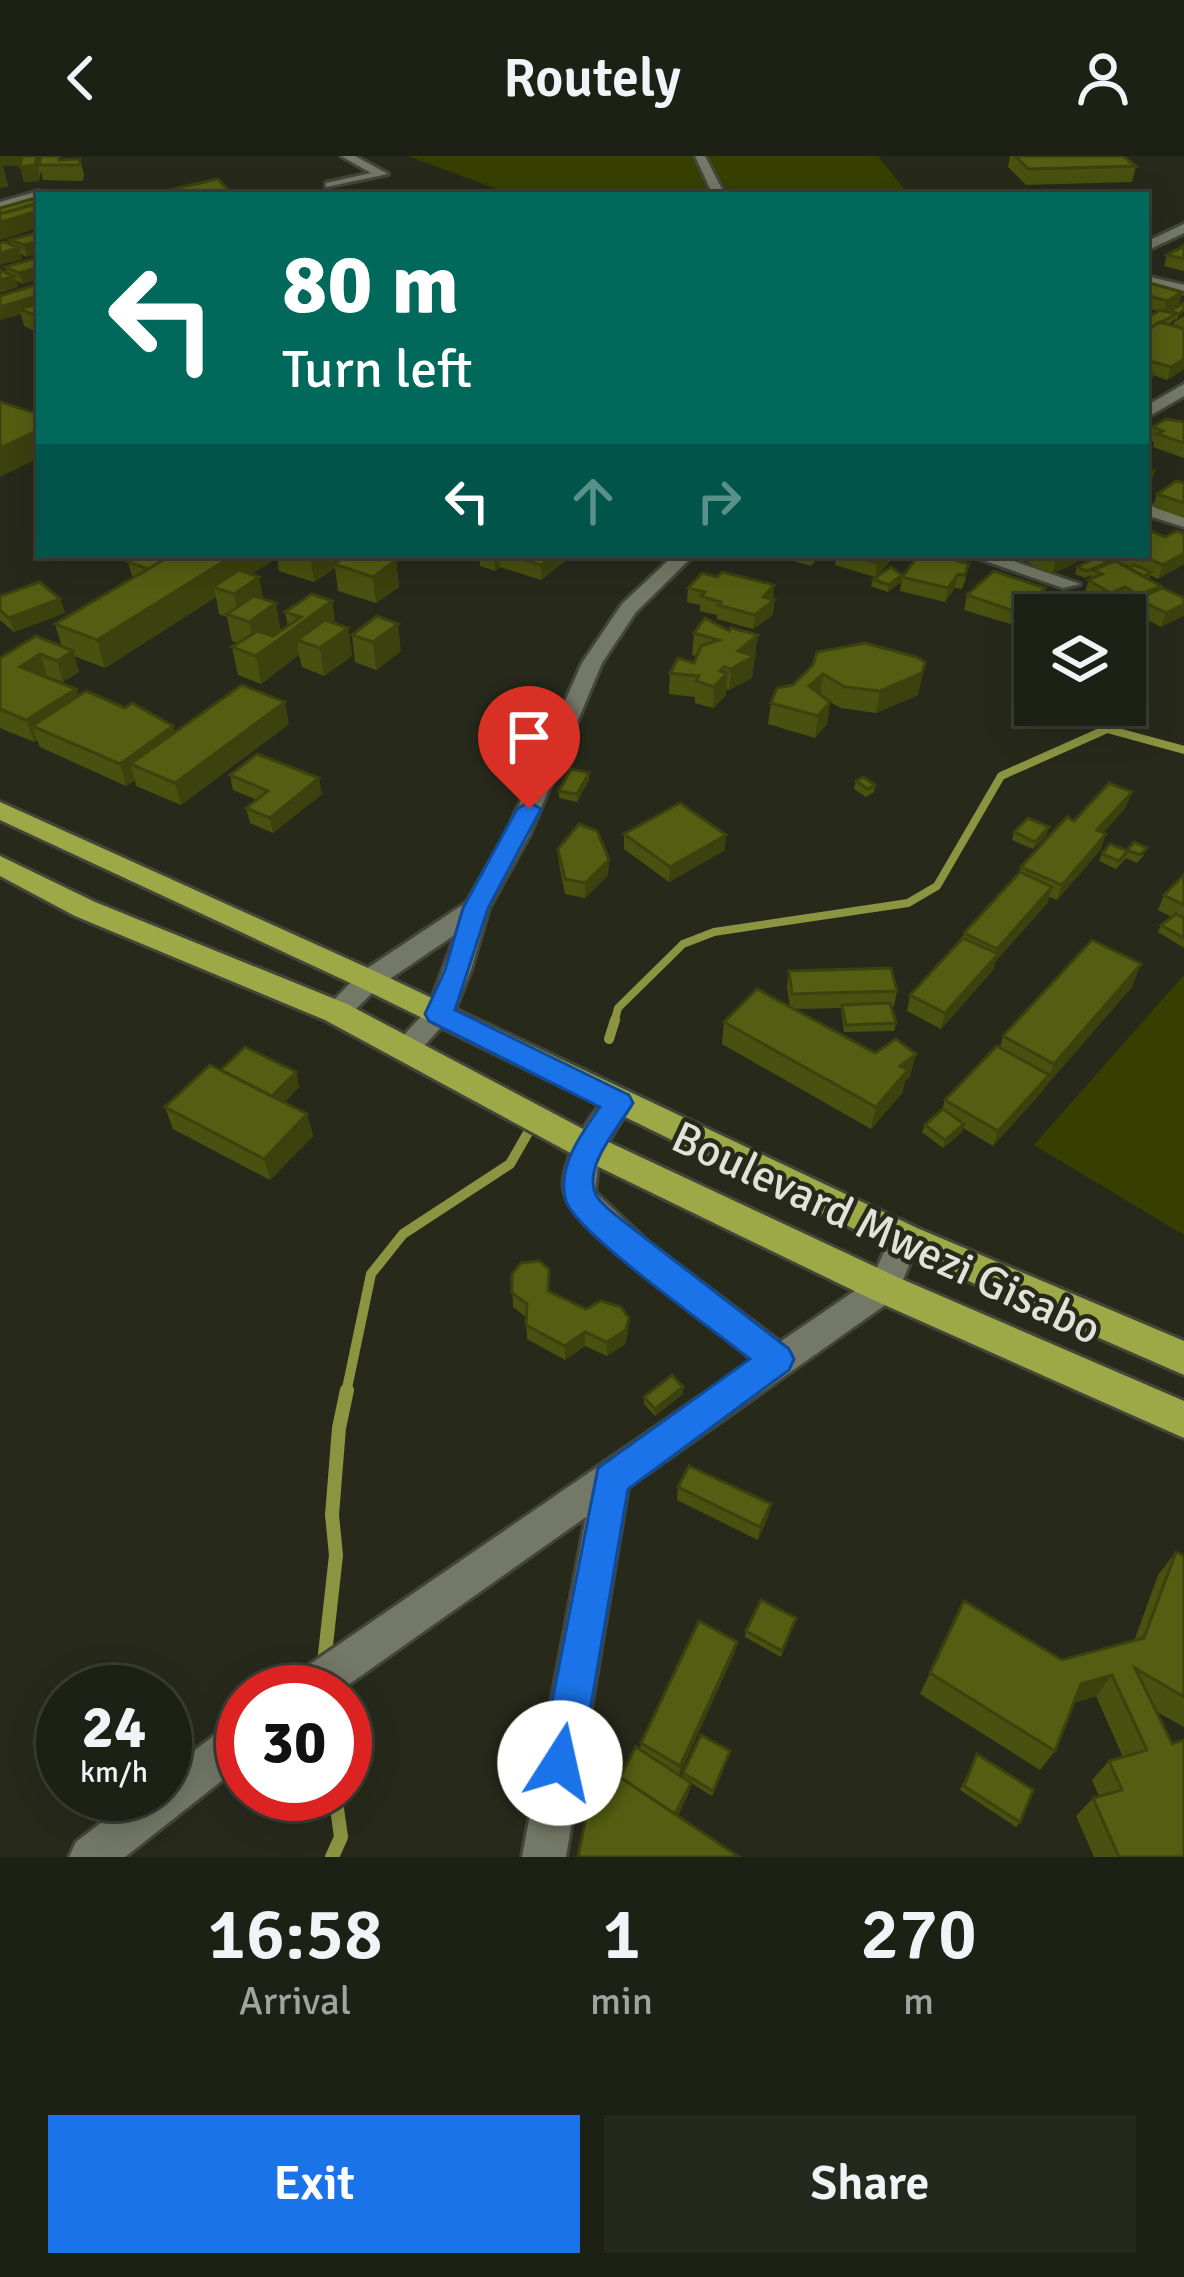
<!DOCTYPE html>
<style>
:root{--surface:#1d2014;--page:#25281d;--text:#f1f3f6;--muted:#a0a3a0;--line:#3b3e34;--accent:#1a73e8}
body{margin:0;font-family:Signika,sans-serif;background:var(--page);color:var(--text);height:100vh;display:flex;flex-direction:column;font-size:45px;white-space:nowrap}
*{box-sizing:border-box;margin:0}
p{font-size:39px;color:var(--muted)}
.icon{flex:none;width:66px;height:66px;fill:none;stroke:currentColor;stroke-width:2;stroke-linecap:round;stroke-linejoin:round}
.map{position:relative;height:1701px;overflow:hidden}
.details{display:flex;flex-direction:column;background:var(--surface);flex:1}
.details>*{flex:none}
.banner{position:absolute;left:36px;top:36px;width:1113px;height:366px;border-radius:0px;box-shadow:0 6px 30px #0003,0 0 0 3px var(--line);background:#00695c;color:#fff;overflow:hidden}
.fabs{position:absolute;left:1014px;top:438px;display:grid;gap:24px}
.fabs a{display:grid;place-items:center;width:132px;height:132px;border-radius:0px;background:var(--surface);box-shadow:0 6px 30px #0003,0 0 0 3px var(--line);font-size:60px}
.speed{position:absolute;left:36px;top:1509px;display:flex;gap:24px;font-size:60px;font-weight:700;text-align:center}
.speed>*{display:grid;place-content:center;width:156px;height:156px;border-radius:50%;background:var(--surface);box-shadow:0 6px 30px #0003,0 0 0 3px var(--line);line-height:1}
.speed small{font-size:30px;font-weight:400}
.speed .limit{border:18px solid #d22;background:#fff;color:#111}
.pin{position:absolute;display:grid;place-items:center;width:102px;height:102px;color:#fff;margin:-123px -51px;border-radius:50% 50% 50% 0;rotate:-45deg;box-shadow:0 0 12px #0007}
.pin .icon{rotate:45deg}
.me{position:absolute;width:132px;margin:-66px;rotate:10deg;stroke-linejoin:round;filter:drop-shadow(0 0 9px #0008)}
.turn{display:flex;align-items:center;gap:42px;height:252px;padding:0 48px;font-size:54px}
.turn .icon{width:156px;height:156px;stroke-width:2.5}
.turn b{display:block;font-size:84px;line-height:102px}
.lanes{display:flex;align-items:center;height:114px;padding:0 48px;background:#0003;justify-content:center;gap:60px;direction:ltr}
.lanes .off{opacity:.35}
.eta{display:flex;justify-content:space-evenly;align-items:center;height:204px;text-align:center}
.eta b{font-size:72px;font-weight:600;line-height:84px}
.cta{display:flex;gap:24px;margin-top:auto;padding:24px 48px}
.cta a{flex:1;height:138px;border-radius:0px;background:var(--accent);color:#fff;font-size:48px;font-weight:600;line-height:138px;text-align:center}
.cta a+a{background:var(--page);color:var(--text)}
header{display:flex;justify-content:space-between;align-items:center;height:156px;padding:0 48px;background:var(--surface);font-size:54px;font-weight:600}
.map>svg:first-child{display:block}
.green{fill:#373f00}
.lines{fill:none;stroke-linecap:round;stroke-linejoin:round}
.stream-far2{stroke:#8a9441;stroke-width:8}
.stream-far1{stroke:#8a9441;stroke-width:10}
.stream{stroke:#8a9441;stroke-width:14}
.street-casing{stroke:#424538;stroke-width:6}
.primary-casing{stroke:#424538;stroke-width:6}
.street{fill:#747866;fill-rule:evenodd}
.primary{fill:#9ca946;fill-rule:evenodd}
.wall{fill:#48510f}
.shaded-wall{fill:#3b420d}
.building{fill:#545e12;stroke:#3b420d;stroke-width:3}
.route{fill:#1a73e8;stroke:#114b97;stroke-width:3}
.labels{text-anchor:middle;stroke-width:9;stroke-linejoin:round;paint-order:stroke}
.street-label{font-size:45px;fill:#e1e3d9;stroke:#272a1b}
</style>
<header><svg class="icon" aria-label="back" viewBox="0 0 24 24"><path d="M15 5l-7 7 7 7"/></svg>Routely<svg class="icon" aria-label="person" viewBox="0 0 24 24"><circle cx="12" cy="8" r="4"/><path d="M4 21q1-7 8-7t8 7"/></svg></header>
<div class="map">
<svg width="1184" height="1701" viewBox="0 0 1184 1701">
<rect width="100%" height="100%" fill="#272a1b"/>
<g class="green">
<polygon points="408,0 878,0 909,39 513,39"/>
<polygon points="1184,819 1184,1079 1034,989"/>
</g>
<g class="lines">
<polyline class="stream-far2" points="614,867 618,852 683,788 714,776 908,747 937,730 1001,620 1107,573 1184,594"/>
<g class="stream-far1">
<polyline points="609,883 615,864"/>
<polyline points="346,1237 371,1118 403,1078 510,1008 533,968"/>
</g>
<g class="stream">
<polyline points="324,1507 336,1399 332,1359 339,1272 347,1234"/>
<polyline points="332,1701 341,1681 335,1638"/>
</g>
<g class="street-casing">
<g id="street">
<polygon points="341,0 355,0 388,18 326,31 326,27 371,17"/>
<polygon points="695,0 705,0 725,39 713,39"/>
<polygon points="39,35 45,39 0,54 0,46"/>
<polygon points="1184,68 1184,77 1146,95 1146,86"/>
<polygon points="1146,120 1184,129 1184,137 1146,128"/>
<polygon points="1184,228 1184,240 1146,262 1146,250"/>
<polygon points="1146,348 1184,360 1184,371 1146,359"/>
<polygon points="674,399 694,399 636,456 602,507 530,678 489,752 471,814 453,858 416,899 396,899 392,892 428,853 456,778 378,831 346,863 326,863 322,856 360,817 467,746 506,678 582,507 622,448"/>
<polygon points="968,399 996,399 1080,428 1063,432"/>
<path d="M618 936 628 939 632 947 599 1001 595 1036 648 1086 780 1186 872 1123 894 1073 905 1069 916 1073 921 1082 895 1142 628 1331 566 1701H522L586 1361 338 1536H284L290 1522 753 1204 598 1081C585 1068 568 1053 564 1034 559 1008 594 944 618 936Z"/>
<polygon points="243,1562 243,1608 125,1701 69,1701 76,1686 138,1638 165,1638 165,1617 229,1568"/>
</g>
</g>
<g class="primary-casing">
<g id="primary">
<polygon points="0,646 379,817 917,1072 1184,1185 1184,1219 893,1092 359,831 0,664"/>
<polygon points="0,700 95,746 347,848 600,982 897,1121 1184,1245 1184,1282 871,1143 576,1000 325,864 75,760 0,720"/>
</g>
</g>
<use href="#street" class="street"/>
<use href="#primary" class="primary"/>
</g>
<g class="wall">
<polygon points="0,0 60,0 61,4 80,3 84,18 83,25 43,24 41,15 39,25 24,26 20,9 3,10 8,30 0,32"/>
<polygon points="1010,0 1123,0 1136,10 1132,26 1026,29 1008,11"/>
<polygon points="39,76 27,101 21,98 22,103 0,109 0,87 11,89 10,84"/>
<polygon points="1184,90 1184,115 1164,110 1167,99"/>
<polygon points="39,101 23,128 16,125 18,131 7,117 5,111"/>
<polygon points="1146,126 1182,136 1179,148 1165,156 1169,157 1184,147 1177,164 1175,163 1168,169 1173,170 1174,166 1184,160 1184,213 1167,224 1153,219 1151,228 1146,230 1146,163 1159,155 1146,152"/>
<polygon points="39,131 39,177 24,170 21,158 0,164"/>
<polygon points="1184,266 1184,302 1153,291 1154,286 1148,284 1152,271"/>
<polygon points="1184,327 1184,362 1153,351 1157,338"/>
<polygon points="1184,378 1184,408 1158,423 1150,419 1149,423 1161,430 1161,432 1184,442 1161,471 1134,457 1135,453 1120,445 1107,451 1084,438 1091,419 1085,422 1075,418 1077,411 1106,408 1129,412 1131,411 1109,401 1109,399 1146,399 1165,381"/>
<polygon points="140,399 344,399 339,402 336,401 337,406 396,404 399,431 376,447 338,435 335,412 314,426 279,415 277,402 251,418 281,475 288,470 285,456 332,445 335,468 348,472 352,500 324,520 302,511 299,499 261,528 238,519 232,491 238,487 232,485 227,461 219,458 216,441 105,512 74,500 79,516 63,526 47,520 46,521 76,533 78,540 173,570 175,577 289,568 181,649 136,630 135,624 126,630 40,591 37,584 34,586 0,572 0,502 62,491 55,468 135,421 132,420 128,406"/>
<polygon points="479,399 569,399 569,402 541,424 500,411 495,415 480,410"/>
<polygon points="772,399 820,399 811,410"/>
<polygon points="836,399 896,399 875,421 835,409"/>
<polygon points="1028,399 1078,399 1076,407 1052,418 1026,405"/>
<polygon points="961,402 960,406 966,422 962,433 955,432 945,446 900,435 902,421"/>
<polygon points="902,419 901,426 888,436 871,430 873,423"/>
<polygon points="688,432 774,444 773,459 753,473 717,463 717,459 700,455 700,449 687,446"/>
<polygon points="967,439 1042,446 1018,470 1035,460 1035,482 1033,484 1016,478 1017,470 964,454"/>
<polygon points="0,440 60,443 65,457 14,476 0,464"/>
<polygon points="705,462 756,501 754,503 752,522 729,534 726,533 726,539 713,552 695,547 695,541 669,538 670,517 694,507 697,500 692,499 694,477"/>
<polygon points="352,479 401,495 376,514 355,506"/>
<polygon points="925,506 918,539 876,557 841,552 830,546 827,568 815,582 768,568 771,547 813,509"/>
<polygon points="230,619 322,638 273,677 250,667 246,652 257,644 233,634"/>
<polygon points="589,624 577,646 559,642 559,635"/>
<polygon points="856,625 875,629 874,636 866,641 854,633"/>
<polygon points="1126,651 1103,677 1101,693 1057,744 1049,741 1048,746 995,806 993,814 941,873 907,855 910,839 1019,717 1021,711 1074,665"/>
<polygon points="1014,676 1047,679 1033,693 1012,684"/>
<polygon points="624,678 725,694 669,726 624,693"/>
<polygon points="558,693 609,704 608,719 585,742 565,738 559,708"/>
<polygon points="1127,695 1144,699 1137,707 1126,702 1116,713 1099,705 1102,698"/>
<polygon points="1184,719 1184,792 1158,776 1161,769 1172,761 1158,754 1164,739"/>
<polygon points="789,815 897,835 894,850 891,850 896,867 894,875 844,876 841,852 794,853 910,921 905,925 902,937 871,973 722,888 724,866 790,851 787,831"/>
<polygon points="1132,831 993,990 963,972 962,976 943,992 922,976 925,969 942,954 945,944 1000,891 1003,880"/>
<polygon points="221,914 296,916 299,931 285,946 307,958 313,980 270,1024 173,973 165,951"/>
<polygon points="512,1118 628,1176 625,1188 607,1200 585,1190 565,1204 527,1183 526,1161 513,1151"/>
<polygon points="683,1238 655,1260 644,1248 644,1241"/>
<polygon points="678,1331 771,1348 768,1361 758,1384 677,1344"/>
<polygon points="1176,1396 1184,1400 1184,1571 1157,1556 1184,1701 1094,1701 1076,1660 1093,1642 1099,1640 1092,1624 1109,1605 1123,1601 1096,1540 1073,1547 1055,1595 1040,1614 920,1538 964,1445 1062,1504 1134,1485 1158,1419"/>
<polygon points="794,1468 781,1501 745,1481 746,1475"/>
<polygon points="737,1486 734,1498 679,1619 683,1621 683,1617 730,1595 712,1640 691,1627 689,1636 678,1660 620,1621 640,1593 641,1587"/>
<polygon points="977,1598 1020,1666 1016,1671 960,1634"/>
</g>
<g class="shaded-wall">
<polygon points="0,0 25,0 27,9 3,10 8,30 0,32"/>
<polygon points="37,0 43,0 39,9 39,25 24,26 20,11"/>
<polygon points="39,49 39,72 0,84 0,60"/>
<polygon points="39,85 39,97 27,101 24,89"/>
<polygon points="19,92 22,103 0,109 0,97"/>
<polygon points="39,111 39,123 23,128 19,117"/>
<polygon points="14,120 18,131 0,137 0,124"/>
<polygon points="1182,136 1179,148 1163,156 1167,145"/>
<polygon points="39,139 39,152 19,153 21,158 0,164 0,151"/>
<polygon points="1184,203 1184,213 1167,224 1171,211"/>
<polygon points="1152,209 1149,218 1154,215 1151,228 1146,230 1146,212"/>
<polygon points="39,274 39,302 0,321 0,292"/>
<polygon points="1156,312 1149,334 1146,336 1146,317"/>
<polygon points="1184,397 1184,408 1158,423 1163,409"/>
<polygon points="234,399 276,399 277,402 225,435 213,431 216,441 105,512 97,484"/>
<polygon points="336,399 338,409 334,408 335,412 314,426 310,400"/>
<polygon points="497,399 500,399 500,411 495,415 494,401"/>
<polygon points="555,399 569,399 569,402 541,424 541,409"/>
<polygon points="886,399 896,399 875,421 877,407"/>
<polygon points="1066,399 1078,399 1076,407 1052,418 1056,404"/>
<polygon points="396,404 399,431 376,447 373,421"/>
<polygon points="958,418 955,432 945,446 948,432"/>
<polygon points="902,419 901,426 888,436 889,429"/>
<polygon points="259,421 264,448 239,462 234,438"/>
<polygon points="774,429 773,459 753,473 755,459 763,441"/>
<polygon points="1125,431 1120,445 1107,451 1111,437"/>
<polygon points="1045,432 1042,446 1016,471 1020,457"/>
<polygon points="60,443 65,457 14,476 9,462"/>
<polygon points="332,445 336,472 297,484 299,499 261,528 256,500"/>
<polygon points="276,447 281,475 254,493 249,466"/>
<polygon points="1184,448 1184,460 1161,471 1166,457"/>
<polygon points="398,468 401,495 376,514 373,486"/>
<polygon points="348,472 352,500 324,520 320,492"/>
<polygon points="758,479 752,522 729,534 731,513 738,495"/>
<polygon points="73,495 79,516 63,526 57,505"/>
<polygon points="40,498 47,520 28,532 20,511"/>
<polygon points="724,511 724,521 727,517 726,539 713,552 714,531 720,515"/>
<polygon points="922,517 918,539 876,557 880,535"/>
<polygon points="823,518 820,540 809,530"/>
<polygon points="76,533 82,554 32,570 37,584 34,586 26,564"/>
<polygon points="285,546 289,568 181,649 175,627"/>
<polygon points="830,546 827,568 815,582 818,560"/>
<polygon points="173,570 179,592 130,608 135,624 126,630 120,608"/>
<polygon points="589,617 589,624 577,646 577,638"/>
<polygon points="319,622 322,638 273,677 270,662"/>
<polygon points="1132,636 1126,651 1092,690 1097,674"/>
<polygon points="1049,671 1047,679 1033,693 1035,686"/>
<polygon points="1106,678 1101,693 1057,744 1062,729"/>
<polygon points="726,679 725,694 669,726 670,711"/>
<polygon points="609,704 608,719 585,742 585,727"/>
<polygon points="1052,731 1048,746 995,806 993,814 941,873 945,857 995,801 997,793"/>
<polygon points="1141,808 1132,831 1046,930 1054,908"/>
<polygon points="916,898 910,921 905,925 902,937 871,973 876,951 900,910"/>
<polygon points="296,916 299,931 272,959 268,944"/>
<polygon points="1049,919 1044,934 993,990 998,975"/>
<polygon points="307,958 313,980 270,1024 264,1003"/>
<polygon points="964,968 962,976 943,992 945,984"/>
<polygon points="629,1162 628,1176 625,1188 607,1200 607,1186"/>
<polygon points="585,1176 585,1190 565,1204 565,1190"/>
<polygon points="683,1231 683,1238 655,1260 655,1253"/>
<polygon points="771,1348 768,1361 758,1384 760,1371"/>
<polygon points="737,1486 734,1498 679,1620 680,1610"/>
<polygon points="1112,1519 1096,1540 1065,1549 1081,1528"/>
<polygon points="691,1627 689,1636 670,1675 671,1666"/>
</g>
<g class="building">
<polygon points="22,0 37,0 35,9 20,11"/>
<polygon points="41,0 59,0 59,4 80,3 79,9 39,9"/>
<polygon points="1015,0 1123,0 1136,10 1029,13"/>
<polygon points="218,23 233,39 179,39 173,33"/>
<polygon points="39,41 39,47 0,58 0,52"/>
<polygon points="39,47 39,55 0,66 0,58"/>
<polygon points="39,76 39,85 24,89 10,84"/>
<polygon points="5,86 19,92 0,97 0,87"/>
<polygon points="1184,90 1184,103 1167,99"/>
<polygon points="39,101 39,111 19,117 5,111"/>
<polygon points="0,114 14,120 0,124"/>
<polygon points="1146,126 1182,136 1167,145 1146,139"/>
<polygon points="35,129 39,131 39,139 0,151 0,140"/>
<polygon points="39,147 39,161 19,153"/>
<polygon points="1184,147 1184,154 1179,158 1170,155"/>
<polygon points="1160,154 1176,158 1152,171 1146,170 1146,163"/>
<polygon points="1160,166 1184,173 1184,203 1171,211 1146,204 1146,186 1148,184 1146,184 1146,175"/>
<polygon points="0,246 39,258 39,274 0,292"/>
<polygon points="1166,263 1184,266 1184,287 1157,278 1163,275 1152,271"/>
<polygon points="1176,325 1184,327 1184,347 1157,338"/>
<polygon points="1146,373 1165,381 1177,375 1184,378 1184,397 1163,409 1140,399 1146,399"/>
<polygon points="140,399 172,399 148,413 128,406"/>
<polygon points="172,399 234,399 97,484 55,468"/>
<polygon points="347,399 379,399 396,404 373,421 334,408"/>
<polygon points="507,399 555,399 541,409"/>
<polygon points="850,399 886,399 877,407"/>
<polygon points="919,399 961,402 958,405 969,408 965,419 958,418 948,432 902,421"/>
<polygon points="1047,399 1066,399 1056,404"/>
<polygon points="1097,401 1107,406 1087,415 1077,411"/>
<polygon points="1115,405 1161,430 1139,439 1125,431 1111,437 1088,424 1102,418 1093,414"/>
<polygon points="1134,409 1151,416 1144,420 1129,412"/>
<polygon points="891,411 902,419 889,429 873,423"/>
<polygon points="239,414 259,421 234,438 213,431"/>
<polygon points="994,415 1045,432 1020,457 967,439"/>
<polygon points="722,416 774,429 763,441 774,444 755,459 718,449 721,446 701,440 705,436 688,432 702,417 717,421"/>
<polygon points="40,426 60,443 9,462 0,454 0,440"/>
<polygon points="1162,432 1184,442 1184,448 1166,457 1138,443"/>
<polygon points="312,438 332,445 256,500 232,491 257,475 273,480 301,461 285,456"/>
<polygon points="254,440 276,447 249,466 227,458"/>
<polygon points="1031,458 1035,460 1035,477 1017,470"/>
<polygon points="377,460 398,468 373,486 352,479"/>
<polygon points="705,462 729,475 731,472 758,479 738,495 754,500 731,513 724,511 720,515 727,517 714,531 696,525 699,520 670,517 678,502 694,507 701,490 719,484 694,477"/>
<polygon points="325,464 348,472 320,492 297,484"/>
<polygon points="36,480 73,495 57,505 40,498 20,511 76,533 26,564 0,553 0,502"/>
<polygon points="865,487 916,501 925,506 922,517 880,535 845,531 823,518 809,530 830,546 818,560 771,547 777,532 793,529 813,509 817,496"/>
<polygon points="242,529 285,546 175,627 130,608"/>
<polygon points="86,535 125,552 132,547 173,570 120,608 32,570"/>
<polygon points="257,598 319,622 270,662 246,652 268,635 230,619"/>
<polygon points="571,613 589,617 577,638 559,635"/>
<polygon points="863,621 875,629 868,633 856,625"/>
<polygon points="1109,627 1132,636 1097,674 1106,678 1062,729 1021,711 1067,661 1074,665"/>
<polygon points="680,647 726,679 670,711 624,678"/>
<polygon points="1028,662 1049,671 1035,686 1014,676"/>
<polygon points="579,668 597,675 609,704 585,727 565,723 558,693"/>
<polygon points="1134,686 1147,692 1140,699 1127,694"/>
<polygon points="1110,688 1128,695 1119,705 1102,698"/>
<polygon points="1020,716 1052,731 997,793 964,777"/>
<polygon points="1184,719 1184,749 1164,739"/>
<polygon points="1176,758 1184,762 1184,782 1161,769"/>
<polygon points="963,782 998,798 945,857 910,839"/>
<polygon points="1092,784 1141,808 1054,908 1003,880"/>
<polygon points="891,812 897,835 792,838 789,815"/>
<polygon points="757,833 875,897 896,883 916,898 900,910 908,914 876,951 724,866"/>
<polygon points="890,847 896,867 846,869 842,849"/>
<polygon points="997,890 1049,919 998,975 945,944"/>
<polygon points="245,891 296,916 272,940 221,914"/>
<polygon points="210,909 307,958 264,1003 165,951"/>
<polygon points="943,953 964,968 945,984 925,969"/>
<polygon points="539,1105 549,1113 548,1135 586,1153 601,1145 621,1151 629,1162 626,1174 607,1186 585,1176 565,1190 526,1169 527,1148 512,1137 512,1118 521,1107"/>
<polygon points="672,1219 683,1231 655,1253 644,1241"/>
<polygon points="689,1310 771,1348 760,1371 678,1331"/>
<polygon points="1176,1396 1184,1400 1184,1541 1135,1512 1172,1588 1183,1584 1184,1586 1184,1701 1119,1701 1093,1642 1122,1634 1109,1605 1147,1594 1112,1519 1081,1528 1055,1595 930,1517 964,1445 1062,1504 1144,1482"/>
<polygon points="761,1444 796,1462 782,1495 746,1475"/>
<polygon points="699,1465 737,1486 680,1610 641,1587"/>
<polygon points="701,1579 730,1595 713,1635 683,1617"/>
<polygon points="636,1591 691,1627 675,1658 620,1621"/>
<polygon points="977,1598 1033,1634 1020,1666 964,1630"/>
<polygon points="597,1606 739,1701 578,1701"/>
</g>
<path class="route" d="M529 646 541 653 488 752 455 854 629 939 633 947C620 970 582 1010 596 1039 600 1047 612 1056 618 1061L789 1193 794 1203 789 1214 628 1333 581 1607 575 1622 560 1628 546 1622 540 1607 598 1312 750 1203C717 1176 576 1077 566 1045 556 1011 582 977 600 951L429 865 425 858 445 814 463 752 517 653Z"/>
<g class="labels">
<g class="street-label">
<text transform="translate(887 1076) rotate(25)" y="16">Boulevard Mwezi Gisabo</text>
</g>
</g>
</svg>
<div class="fabs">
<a><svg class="icon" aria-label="layers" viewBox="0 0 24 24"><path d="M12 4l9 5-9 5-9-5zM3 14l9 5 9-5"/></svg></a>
</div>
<div class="speed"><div>24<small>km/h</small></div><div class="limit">30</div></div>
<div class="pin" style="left:529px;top:653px;background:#d93025"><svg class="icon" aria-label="arrive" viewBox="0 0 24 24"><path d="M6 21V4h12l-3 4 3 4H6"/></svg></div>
<svg class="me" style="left:560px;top:1607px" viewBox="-20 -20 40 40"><circle r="19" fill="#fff"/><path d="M0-13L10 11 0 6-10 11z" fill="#1a73e8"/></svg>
<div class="banner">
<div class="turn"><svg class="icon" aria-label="left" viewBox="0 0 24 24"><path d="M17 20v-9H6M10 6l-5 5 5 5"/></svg><div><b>80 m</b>Turn left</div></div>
<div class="lanes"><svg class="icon" aria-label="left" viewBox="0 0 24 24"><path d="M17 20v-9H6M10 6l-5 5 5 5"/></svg><svg class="icon off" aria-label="ahead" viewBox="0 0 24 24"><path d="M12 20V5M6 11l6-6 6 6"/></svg><svg class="icon off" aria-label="right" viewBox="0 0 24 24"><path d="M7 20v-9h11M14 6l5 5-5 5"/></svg></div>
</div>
</div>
<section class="details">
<div class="eta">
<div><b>16:58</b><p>Arrival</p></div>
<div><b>1</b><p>min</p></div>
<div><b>270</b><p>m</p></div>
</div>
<div class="cta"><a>Exit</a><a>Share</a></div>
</section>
